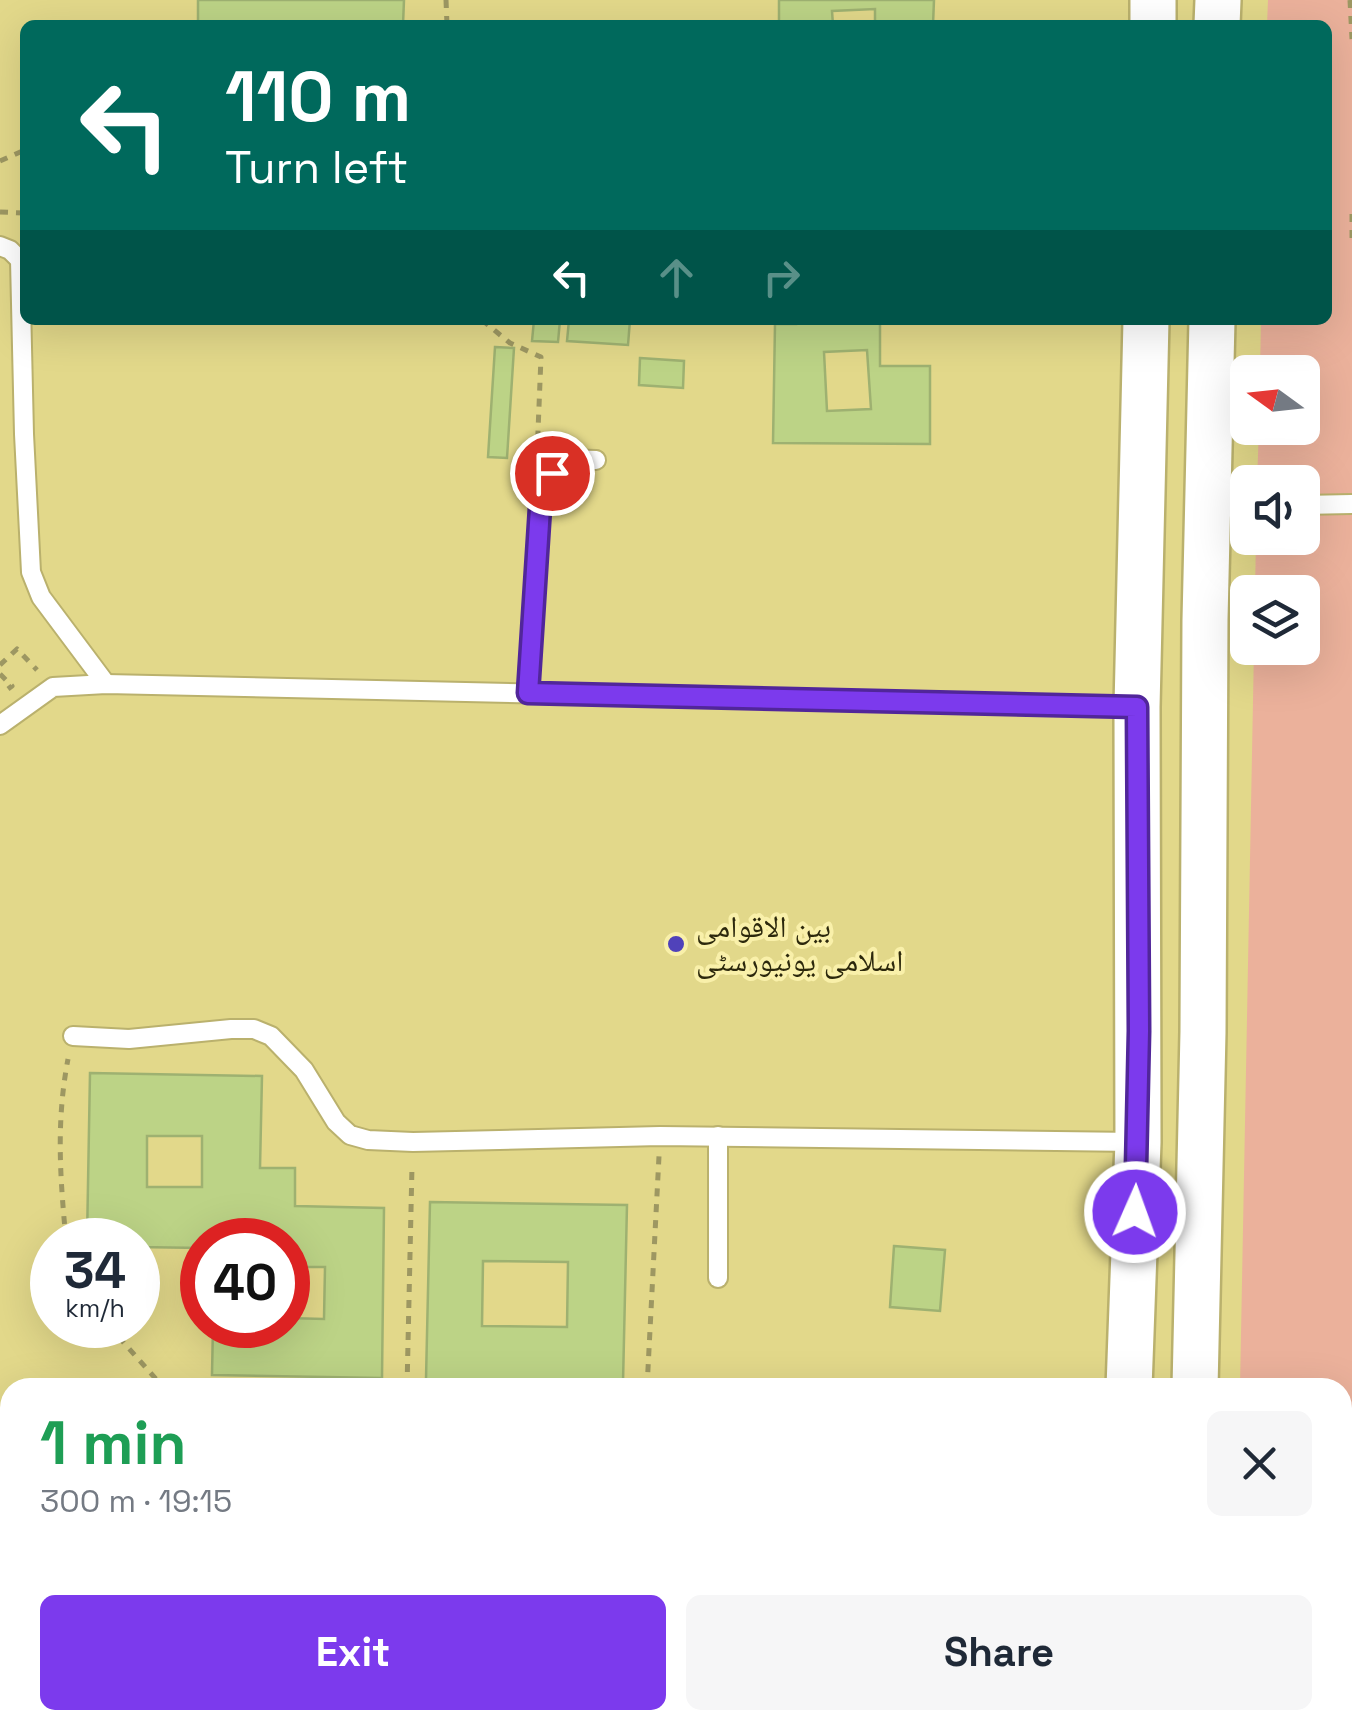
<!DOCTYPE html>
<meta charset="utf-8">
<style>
:root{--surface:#fff;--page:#f6f6f7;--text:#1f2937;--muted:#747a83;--accent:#7c3aed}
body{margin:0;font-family:"Space Grotesk","Noto Naskh Arabic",sans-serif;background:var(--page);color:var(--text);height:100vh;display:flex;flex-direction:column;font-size:38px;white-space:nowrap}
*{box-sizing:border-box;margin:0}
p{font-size:32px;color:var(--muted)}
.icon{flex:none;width:55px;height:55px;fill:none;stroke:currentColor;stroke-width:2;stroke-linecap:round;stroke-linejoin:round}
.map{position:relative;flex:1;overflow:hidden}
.drawer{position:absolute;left:0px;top:1378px;width:1352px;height:352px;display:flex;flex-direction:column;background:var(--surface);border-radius:30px 30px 0 0;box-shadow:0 10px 40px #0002}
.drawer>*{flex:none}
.top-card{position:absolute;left:20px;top:20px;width:1312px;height:305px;border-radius:15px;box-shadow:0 10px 40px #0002;background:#00695c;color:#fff;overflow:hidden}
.needle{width:65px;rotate:285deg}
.fabs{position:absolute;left:1230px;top:355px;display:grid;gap:20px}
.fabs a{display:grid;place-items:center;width:90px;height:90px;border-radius:15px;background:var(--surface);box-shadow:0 10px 40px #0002;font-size:50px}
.speed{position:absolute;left:30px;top:1218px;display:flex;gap:20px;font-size:50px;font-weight:700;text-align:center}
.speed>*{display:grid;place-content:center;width:130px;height:130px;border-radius:50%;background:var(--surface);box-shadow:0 10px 40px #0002;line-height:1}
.speed small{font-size:25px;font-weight:400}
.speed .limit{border:15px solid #d22;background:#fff;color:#111}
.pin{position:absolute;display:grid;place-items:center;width:85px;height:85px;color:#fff;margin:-42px;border:5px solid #fff;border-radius:50%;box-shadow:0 2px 10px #0007}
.me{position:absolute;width:110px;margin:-55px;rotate:2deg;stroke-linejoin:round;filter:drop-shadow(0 0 8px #0008)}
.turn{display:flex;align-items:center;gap:35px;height:210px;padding:0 40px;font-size:45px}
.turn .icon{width:130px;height:130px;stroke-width:2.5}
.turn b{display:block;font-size:70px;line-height:85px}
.lanes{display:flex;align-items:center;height:95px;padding:0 40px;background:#0003;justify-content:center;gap:50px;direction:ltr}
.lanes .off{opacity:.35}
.round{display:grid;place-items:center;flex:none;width:105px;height:105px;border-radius:15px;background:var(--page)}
.summary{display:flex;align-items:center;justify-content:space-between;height:170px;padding:0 40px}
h1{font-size:60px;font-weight:700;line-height:75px;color:#1e9e55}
.cta{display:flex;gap:20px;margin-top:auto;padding:20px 40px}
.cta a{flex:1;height:115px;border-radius:15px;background:var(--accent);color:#fff;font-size:40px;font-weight:700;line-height:115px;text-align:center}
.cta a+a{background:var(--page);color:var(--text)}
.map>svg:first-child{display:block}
.built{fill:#e2d88a;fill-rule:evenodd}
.green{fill:#ebb19b}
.building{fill:#bcd386;stroke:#9eb171;stroke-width:2.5;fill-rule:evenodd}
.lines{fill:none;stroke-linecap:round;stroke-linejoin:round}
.service-casing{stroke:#bab16d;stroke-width:22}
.tertiary-casing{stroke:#bab16d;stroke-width:50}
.path{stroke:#9d9762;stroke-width:5;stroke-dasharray:8 8;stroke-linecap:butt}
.service{stroke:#fff;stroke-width:18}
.tertiary{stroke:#fff;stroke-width:45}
.route-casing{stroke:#51269a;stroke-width:25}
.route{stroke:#7c3aed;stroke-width:18}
.poi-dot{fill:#5042ba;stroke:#f9f0aa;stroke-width:4}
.labels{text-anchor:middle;stroke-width:8;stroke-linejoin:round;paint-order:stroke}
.poi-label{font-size:30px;fill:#2c280c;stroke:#f9f0aa;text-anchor:start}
</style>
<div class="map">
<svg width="1352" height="1729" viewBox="0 0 1352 1729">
<rect width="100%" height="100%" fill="#ebe39d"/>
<path class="built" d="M0 0H1352V1729H0ZM25 25H1328V320H25ZM1248 372H1302V428H1248ZM1248 482H1302V538H1248ZM1248 592H1302V648H1248ZM52 1240H138V1325H52ZM202 1240H288V1325H202ZM10 1388H1342V1720H10Z"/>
<polygon class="green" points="1268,0 1352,0 1352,1729 1234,1729 1234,1720 1342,1720 1342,1388 1240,1387 1254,648 1302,648 1302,592 1255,592 1256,538 1302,538 1302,482 1257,482 1259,428 1302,428 1302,372 1260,372 1261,320 1328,320 1328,25 1267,25"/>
<g class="building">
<polygon points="198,0 404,0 403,25 198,25"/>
<polygon points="779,0 934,0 933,25 875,25 875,9 832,11 833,25 779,25"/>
<polygon points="534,320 560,320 558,342 532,341"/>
<polygon points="569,320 630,320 628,345 567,341"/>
<path d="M796 320H880V366H930V444L773 443 775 324H796ZM867 350 871 409 827 411 824 352Z"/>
<polygon points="495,347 514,348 507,458 488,457"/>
<polygon points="640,358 684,361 683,388 639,385"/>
<path d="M90 1073 262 1076 260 1168H295V1206L384 1208 382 1378 212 1375 213 1325H288V1318L324 1319 325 1267H288V1240H202V1248L138 1247V1240H87ZM147 1136H202V1187H147Z"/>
<path d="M430 1202 627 1205 623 1383 426 1379ZM483 1261 568 1262 567 1327 482 1326Z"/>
<polygon points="894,1246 945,1250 940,1311 890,1307"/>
<polygon points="439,1720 609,1720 609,1729 556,1729 556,1723"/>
<rect x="711" y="1720" width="174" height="9"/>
</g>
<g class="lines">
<g class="service-casing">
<g id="service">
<polyline points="0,246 10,250 20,260 24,434 31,572 41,597 106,684"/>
<polyline points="1302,505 1352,504"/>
<polyline points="1209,508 1248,507"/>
<path d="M527 693 540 508C546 472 558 457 596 460"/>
<polyline points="0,725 53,687 106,684 1137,707"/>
<polyline points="73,1036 129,1039 231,1029 254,1029 271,1036 304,1070 336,1122 350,1135 368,1140 413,1142 660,1136 1136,1142"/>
<polyline points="718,1278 718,1136"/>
<polyline points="1342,1636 1352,1650"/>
</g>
</g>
<g class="tertiary-casing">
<g id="tertiary">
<polyline points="1153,25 1153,0"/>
<polyline points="1217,25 1218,0"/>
<polyline points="1129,1388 1138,1142 1137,707 1146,320"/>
<polyline points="1195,1388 1203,1032 1205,620 1212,320"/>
<polyline points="1123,1729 1123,1720"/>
<polyline points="1191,1729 1191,1720"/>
</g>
</g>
<g class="path">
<polyline points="446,0 447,25"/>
<polyline points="1350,0 1352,39"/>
<polyline points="0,161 25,150"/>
<polyline points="0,212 25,213"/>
<polyline points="1352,214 1352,238"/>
<polyline points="482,320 510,343 541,357 537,456"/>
<polyline points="0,665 17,649 37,670"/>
<polyline points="0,674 12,686 8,689"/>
<path d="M66 1240C60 1176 56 1122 68 1059"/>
<polyline points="108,1325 156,1379 159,1388"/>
<polyline points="407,1388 412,1166"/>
<polyline points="647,1388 659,1156"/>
<polyline points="0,1462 10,1459"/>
<polyline points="297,1729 297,1720"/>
</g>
<use href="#service" class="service"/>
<use href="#tertiary" class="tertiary"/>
</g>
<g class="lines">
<g class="route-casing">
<polyline id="route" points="552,473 544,488 540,508 528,693 1137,707 1139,1031 1135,1212"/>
</g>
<use href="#route" class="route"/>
</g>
<circle class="poi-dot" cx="676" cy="944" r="10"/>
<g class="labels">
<g class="poi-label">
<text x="696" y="937">بین الاقوامی<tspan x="696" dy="34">اسلامی یونیورسٹی</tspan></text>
</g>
</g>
</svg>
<div class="fabs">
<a><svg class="needle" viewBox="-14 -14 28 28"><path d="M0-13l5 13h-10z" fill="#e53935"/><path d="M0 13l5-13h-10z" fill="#747a83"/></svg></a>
<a><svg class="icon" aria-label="sound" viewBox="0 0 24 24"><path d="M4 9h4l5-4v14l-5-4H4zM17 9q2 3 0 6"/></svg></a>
<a><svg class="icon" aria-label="layers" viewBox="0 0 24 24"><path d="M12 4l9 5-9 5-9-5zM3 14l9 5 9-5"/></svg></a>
</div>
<div class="speed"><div>34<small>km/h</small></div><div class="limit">40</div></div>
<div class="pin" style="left:552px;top:473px;background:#d93025"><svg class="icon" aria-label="arrive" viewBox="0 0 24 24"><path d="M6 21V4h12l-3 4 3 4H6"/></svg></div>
<svg class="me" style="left:1135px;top:1212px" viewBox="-20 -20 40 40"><circle r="17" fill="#7c3aed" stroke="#fff" stroke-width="3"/><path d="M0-11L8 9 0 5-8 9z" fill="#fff"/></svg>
<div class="top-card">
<div class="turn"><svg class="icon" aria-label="left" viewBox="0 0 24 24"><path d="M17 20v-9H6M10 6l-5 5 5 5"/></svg><div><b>110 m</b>Turn left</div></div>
<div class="lanes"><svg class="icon" aria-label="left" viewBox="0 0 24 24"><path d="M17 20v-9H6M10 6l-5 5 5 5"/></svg><svg class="icon off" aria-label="ahead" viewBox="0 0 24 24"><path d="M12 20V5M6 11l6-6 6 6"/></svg><svg class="icon off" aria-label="right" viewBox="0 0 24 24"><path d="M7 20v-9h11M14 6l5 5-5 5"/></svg></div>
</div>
<section class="drawer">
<div class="summary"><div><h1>1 min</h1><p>300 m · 19:15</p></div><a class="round"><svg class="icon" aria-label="close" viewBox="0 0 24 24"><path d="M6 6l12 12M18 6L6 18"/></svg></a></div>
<div class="cta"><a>Exit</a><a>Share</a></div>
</section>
</div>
